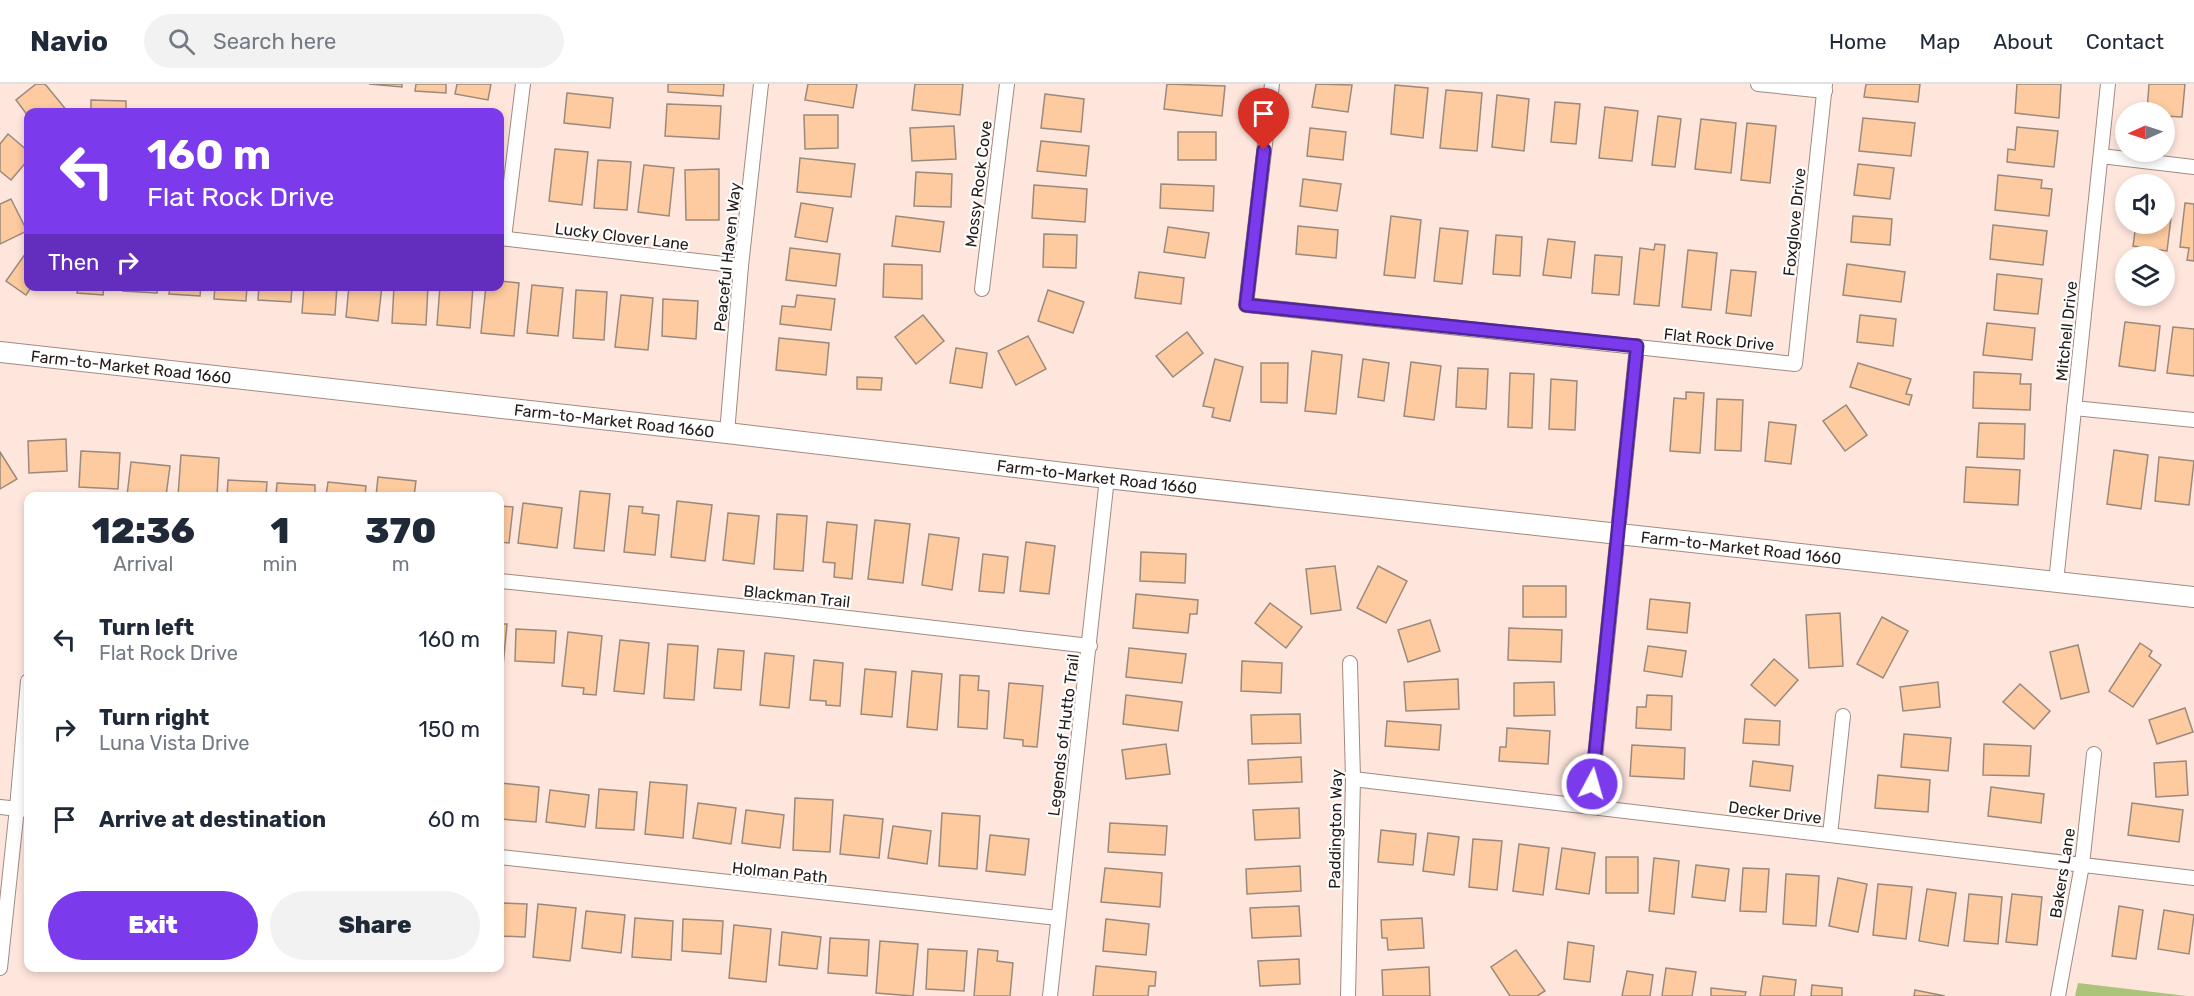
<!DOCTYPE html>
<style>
:root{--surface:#fff;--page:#f2f2f3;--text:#1f2937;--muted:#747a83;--line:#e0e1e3;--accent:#7c3aed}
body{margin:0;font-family:Rubik,sans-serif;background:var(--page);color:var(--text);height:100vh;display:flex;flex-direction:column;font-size:22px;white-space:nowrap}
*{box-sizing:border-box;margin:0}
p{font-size:20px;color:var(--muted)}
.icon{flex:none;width:33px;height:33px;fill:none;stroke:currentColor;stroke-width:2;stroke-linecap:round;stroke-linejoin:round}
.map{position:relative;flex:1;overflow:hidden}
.side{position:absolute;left:24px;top:408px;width:480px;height:480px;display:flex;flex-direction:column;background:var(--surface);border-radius:12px;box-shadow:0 3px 9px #0003}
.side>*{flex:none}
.hud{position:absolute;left:24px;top:24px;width:480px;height:183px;border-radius:12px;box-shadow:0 3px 9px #0003;background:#7c3aed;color:#fff;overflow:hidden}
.needle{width:39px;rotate:267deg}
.buttons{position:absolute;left:2115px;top:18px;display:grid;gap:12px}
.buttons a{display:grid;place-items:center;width:60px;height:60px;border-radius:50%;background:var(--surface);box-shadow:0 3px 9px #0003;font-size:30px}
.pin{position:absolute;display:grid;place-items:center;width:51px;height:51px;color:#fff;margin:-62px -26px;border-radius:50% 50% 50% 0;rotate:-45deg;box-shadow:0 0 6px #0007}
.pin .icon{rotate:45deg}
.me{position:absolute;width:66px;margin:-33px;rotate:6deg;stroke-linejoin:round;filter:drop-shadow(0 0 4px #0008)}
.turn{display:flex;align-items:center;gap:21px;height:126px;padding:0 24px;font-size:27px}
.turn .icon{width:78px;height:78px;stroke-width:2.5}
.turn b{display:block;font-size:42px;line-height:51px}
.then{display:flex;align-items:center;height:57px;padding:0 24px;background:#0003;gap:12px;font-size:22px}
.eta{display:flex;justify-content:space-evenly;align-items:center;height:102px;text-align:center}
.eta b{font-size:36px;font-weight:800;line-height:42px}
.cta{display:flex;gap:12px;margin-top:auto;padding:12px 24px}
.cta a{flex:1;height:69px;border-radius:36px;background:var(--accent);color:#fff;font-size:24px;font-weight:800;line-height:69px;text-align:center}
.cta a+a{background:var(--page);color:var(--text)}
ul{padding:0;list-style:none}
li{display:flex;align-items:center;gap:18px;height:90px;padding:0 24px}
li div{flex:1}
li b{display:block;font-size:22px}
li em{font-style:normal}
header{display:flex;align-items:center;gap:36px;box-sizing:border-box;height:84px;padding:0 30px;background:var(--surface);border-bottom:2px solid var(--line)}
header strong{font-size:28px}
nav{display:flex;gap:33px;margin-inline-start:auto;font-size:21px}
.search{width:420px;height:54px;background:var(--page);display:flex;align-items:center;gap:15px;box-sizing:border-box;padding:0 21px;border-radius:33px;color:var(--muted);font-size:22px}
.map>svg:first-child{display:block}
.green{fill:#abc47a}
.building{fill:#feca9f;stroke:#9b8a7c;stroke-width:1.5}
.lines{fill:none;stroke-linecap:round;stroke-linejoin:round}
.street-casing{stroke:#a18a82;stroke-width:16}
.secondary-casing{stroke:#a18a82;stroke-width:22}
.street{stroke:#fff;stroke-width:14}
.secondary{stroke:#fff;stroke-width:20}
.route-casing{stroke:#51269a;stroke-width:15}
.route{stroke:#7c3aed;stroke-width:10}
.labels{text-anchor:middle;stroke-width:4.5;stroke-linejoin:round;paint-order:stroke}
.street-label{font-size:16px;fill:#241b18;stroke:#fff}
</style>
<header>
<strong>Navio</strong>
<div class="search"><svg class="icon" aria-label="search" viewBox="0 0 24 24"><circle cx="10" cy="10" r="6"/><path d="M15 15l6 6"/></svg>Search here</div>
<nav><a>Home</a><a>Map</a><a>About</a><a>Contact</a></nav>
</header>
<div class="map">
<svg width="2194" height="912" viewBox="0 0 2194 912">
<rect width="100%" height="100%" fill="#ffe6dd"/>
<polygon class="green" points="2078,899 2187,912 2075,912"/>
<g class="building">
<polygon points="36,0 45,0 68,28 28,28 28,32 16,16"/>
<polygon points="369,0 402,0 402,3"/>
<polygon points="416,0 446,0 446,9 415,7"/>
<polygon points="457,0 491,0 488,16 455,10"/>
<polygon points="668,0 724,0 723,12 668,8"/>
<polygon points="808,0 857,0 853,24 805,16"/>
<polygon points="915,0 963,0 960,31 912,26"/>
<polygon points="1167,0 1225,2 1222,32 1164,25"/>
<polygon points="1316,0 1352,1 1348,28 1312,23"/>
<polygon points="1866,0 1920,0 1918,18 1864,13"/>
<polygon points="2017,0 2061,0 2059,34 2015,29"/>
<polygon points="2149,0 2185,0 2182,33 2164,32 2164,28 2147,28"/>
<polygon points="1395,1 1428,4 1423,54 1391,50"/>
<polygon points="1446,6 1482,9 1477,67 1440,64"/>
<polygon points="567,9 613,14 610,44 564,39"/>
<polygon points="1045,10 1084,15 1081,48 1041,44"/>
<polygon points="1497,11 1529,15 1524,67 1492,63"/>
<polygon points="91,16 126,17 126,28 91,28"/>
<polygon points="1555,18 1580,20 1576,60 1551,58"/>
<polygon points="667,20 721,22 719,55 665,52"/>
<polygon points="1605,23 1638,27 1632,77 1599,74"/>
<polygon points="804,31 838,31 838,64 805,65"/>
<polygon points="1658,32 1681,35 1675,83 1652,81"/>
<polygon points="1863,34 1915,39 1911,72 1859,67"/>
<polygon points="1701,35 1736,39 1731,89 1695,85"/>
<polygon points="1747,39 1776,42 1770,99 1741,96"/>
<polygon points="954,42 956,75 912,77 910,44"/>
<polygon points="2017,43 2058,47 2054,83 2007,78 2008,65 2015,66"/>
<polygon points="1310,44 1346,48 1343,76 1307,72"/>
<rect x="1178" y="48" width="38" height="28"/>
<polygon points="8,50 28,67 28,76 11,96 0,87 0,60"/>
<polygon points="1041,57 1089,62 1086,92 1037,87"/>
<polygon points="555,65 588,68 582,121 549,117"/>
<polygon points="800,74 855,80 851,113 797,108"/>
<polygon points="598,76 631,78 627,126 594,124"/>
<polygon points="1858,80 1894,84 1890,115 1854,111"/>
<polygon points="644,81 674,84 669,132 638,128"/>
<polygon points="719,85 719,136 686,136 685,86"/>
<polygon points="916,88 952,90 951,123 914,122"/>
<polygon points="1998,91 2042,96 2041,104 2052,105 2049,132 1995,126"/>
<polygon points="1303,95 1341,100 1337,127 1300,122"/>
<polygon points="1161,100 1214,102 1213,127 1160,124"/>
<polygon points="1034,101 1087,105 1085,138 1032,134"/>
<polygon points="11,115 27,147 0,160 0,120"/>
<polygon points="2164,116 2173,117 2167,167 2133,162 2136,140 2164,140"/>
<polygon points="801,119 833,124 827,158 795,153"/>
<polygon points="2185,119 2194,120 2194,177 2187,176 2189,164 2180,163"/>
<polygon points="896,132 944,138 940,168 892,162"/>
<polygon points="1391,132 1421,136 1415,194 1384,191"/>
<polygon points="1853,132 1892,135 1890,161 1851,158"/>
<polygon points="1993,141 2047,147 2043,181 1990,175"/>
<polygon points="1298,142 1338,146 1336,174 1296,170"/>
<polygon points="1168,143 1209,149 1205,174 1164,168"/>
<polygon points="1440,144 1468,147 1462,200 1434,197"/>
<polygon points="1044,150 1077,151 1076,184 1043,183"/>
<polygon points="1496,151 1522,153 1520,192 1493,190"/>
<polygon points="1548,155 1575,158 1571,194 1543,191"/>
<polygon points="1655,160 1665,161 1659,222 1634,220 1640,164 1654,166"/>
<polygon points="790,164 840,170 836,202 786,196"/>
<polygon points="28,166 28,202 32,202 26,211 6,197"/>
<polygon points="1688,166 1717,169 1711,226 1682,223"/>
<polygon points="1595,171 1622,173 1619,211 1592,209"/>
<polygon points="884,180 922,181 922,215 883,213"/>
<polygon points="1847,180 1905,188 1901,218 1843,211"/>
<polygon points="1731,186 1756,188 1751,232 1726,229"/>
<polygon points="1139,188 1184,194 1181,220 1135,214"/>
<polygon points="1997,190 2042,195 2038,230 1994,226"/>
<polygon points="500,197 519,199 514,252 481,249 486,202 500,202"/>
<polygon points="532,201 563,204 558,252 527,249"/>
<polygon points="78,202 104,202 103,211 77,209"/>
<polygon points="124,202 157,202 157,209 123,207"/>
<polygon points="170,202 201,202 200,212 169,210"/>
<polygon points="215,202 247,202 246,217 214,215"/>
<polygon points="259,202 292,202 291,218 258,216"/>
<polygon points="304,202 337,202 335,231 302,229"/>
<polygon points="349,202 382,202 378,237 346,233"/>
<polygon points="394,202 428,202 426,241 392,239"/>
<polygon points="440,202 473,202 470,244 437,241"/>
<polygon points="576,206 607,208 604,256 573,254"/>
<polygon points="1048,206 1084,218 1073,249 1038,237"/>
<polygon points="621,211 653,214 648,266 615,263"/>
<polygon points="797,211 835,215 831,246 780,240 782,222 795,223"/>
<polygon points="663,215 698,217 696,255 662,252"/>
<polygon points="923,231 944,257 916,280 895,253"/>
<polygon points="1860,231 1896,235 1893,262 1857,258"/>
<polygon points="2125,238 2160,242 2155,287 2119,282"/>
<polygon points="1987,239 2035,244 2032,276 1983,271"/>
<polygon points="2173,243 2194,245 2194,292 2167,289"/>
<polygon points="1187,248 1203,269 1173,293 1156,272"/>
<polygon points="1028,252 1046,285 1016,301 998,267"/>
<polygon points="779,254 829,259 826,291 776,286"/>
<polygon points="956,264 987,269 982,304 950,299"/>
<polygon points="1312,267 1342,271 1336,330 1305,327"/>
<polygon points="1215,275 1243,283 1230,337 1212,333 1214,324 1203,322"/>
<polygon points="1363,275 1389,279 1384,317 1358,313"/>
<polygon points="1411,278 1441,282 1434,336 1404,332"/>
<polygon points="1261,279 1288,279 1287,319 1261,318"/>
<polygon points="1858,279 1911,295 1906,310 1912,311 1909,321 1850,303"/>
<polygon points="1458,284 1488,285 1486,325 1456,323"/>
<polygon points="1974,288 2021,290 2020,300 2031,300 2030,326 1973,324"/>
<polygon points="1510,289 1534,290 1532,344 1508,343"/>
<polygon points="857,293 882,294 881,306 857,305"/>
<polygon points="1551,295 1577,297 1575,346 1549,345"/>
<polygon points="1686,308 1704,309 1700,369 1670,367 1674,314 1686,315"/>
<polygon points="1717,315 1743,316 1741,367 1715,366"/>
<polygon points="1846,321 1867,351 1845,367 1823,337"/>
<polygon points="1769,338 1796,341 1791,380 1765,377"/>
<polygon points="1979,339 2025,340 2024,375 1977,373"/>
<polygon points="66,355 67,387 29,389 28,357"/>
<polygon points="2114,366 2148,371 2141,425 2107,420"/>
<polygon points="81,367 120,369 118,405 79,403"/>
<polygon points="0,368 17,395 0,405"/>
<polygon points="181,371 219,374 217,412 178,412"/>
<polygon points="2159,373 2194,377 2189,421 2155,417"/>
<polygon points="131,378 170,382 166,412 127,412"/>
<polygon points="1966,383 2020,386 2018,421 1964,418"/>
<polygon points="378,393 416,397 414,412 376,412"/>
<polygon points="228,396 267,398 266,412 227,412"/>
<polygon points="328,398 366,402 365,412 326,412"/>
<polygon points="277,399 315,401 315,412 276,412"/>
<polygon points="580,407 610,410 604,467 574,464"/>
<polygon points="677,417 712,421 705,477 671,473"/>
<polygon points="523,419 562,424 557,464 518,459"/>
<polygon points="500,422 513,423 509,459 500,458"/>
<polygon points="629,422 643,423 642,429 659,431 655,471 624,468"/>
<polygon points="728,429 759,432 754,480 723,476"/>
<polygon points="777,430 807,432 803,487 774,485"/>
<polygon points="875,436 910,440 903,499 868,495"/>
<polygon points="827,438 857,441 852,495 834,493 835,479 823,478"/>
<polygon points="929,450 959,454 952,506 922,501"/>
<polygon points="1026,458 1055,462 1049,510 1020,507"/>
<polygon points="1141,468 1186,470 1185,499 1140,497"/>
<polygon points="983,470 1008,473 1004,509 979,507"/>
<polygon points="1335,482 1341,526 1311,530 1306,485"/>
<polygon points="1378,482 1407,497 1386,539 1357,524"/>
<rect x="1523" y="502" width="43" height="31"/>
<polygon points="1136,510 1198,516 1197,530 1190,530 1188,549 1133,544"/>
<polygon points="1650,515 1690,519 1687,549 1647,545"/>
<polygon points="1270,519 1302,543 1286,564 1255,539"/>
<polygon points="1840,529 1843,582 1809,584 1806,531"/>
<polygon points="1882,533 1908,547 1883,594 1857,580"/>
<polygon points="1430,536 1440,567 1408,578 1398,546"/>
<polygon points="500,540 507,540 502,593 500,593"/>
<polygon points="1509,544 1562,546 1561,578 1508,576"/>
<polygon points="516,545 556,547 554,579 515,577"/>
<polygon points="568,548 602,552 596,611 583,610 584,604 562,602"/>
<polygon points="620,556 649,559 644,610 614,607"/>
<polygon points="2140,559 2152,567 2149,572 2161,581 2133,623 2109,607"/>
<polygon points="668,560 698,562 694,616 664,614"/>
<polygon points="2078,561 2089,608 2061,615 2050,568"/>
<polygon points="1648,562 1686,567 1682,593 1644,587"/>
<polygon points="1129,564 1186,570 1182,599 1126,593"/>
<polygon points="718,565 744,567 741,606 714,604"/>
<polygon points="765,569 794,572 789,624 760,621"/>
<polygon points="1774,575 1798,596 1775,622 1751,601"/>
<polygon points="814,576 843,579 840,622 826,621 826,617 810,616"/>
<polygon points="1242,577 1282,579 1281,609 1241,607"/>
<polygon points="865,585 896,588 892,633 861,630"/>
<polygon points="912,587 942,590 937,646 907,643"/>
<polygon points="960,591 979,592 978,606 989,607 987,645 958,643"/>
<polygon points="1458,595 1459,625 1406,627 1404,598"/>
<polygon points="1554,598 1555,631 1514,632 1514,599"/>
<polygon points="1938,598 1940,623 1903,627 1900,603"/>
<polygon points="1009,599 1043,602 1037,663 1023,662 1023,656 1004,654"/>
<polygon points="2020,600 2050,627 2034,645 2003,618"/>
<polygon points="1126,611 1182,618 1178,647 1123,640"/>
<polygon points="1647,611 1672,612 1671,646 1636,644 1637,623 1646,623"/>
<polygon points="2185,624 2193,648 2157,660 2149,636"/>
<polygon points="1300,630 1301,659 1252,660 1251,631"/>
<polygon points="1745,635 1780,637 1779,661 1743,659"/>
<polygon points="1387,637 1441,641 1439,666 1385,662"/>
<polygon points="1507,644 1550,647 1548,680 1499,677 1500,663 1506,663"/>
<polygon points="1904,650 1951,654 1948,687 1901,683"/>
<polygon points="1166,660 1170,690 1126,695 1122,666"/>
<polygon points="1984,660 2031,662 2029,692 1983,691"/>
<polygon points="1632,661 1685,664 1684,695 1630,692"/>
<polygon points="1301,673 1302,698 1249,700 1248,676"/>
<polygon points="1753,677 1793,682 1790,707 1750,702"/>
<polygon points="2186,677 2188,711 2156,713 2154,679"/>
<polygon points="1878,691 1930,696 1928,728 1875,724"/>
<polygon points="650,698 687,701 683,754 645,750"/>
<polygon points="501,699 539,703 536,738 500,735"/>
<polygon points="1991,703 2044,710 2041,739 1988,732"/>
<polygon points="599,705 637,708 634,746 596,744"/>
<polygon points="550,706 589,711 585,743 546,738"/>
<polygon points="795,714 833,716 830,768 793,766"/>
<polygon points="698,719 736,724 731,760 693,754"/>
<polygon points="2132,719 2183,726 2179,758 2128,751"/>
<polygon points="1299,724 1300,754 1255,756 1253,726"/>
<polygon points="746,726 784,731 780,764 742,759"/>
<polygon points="942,729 980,732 977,785 939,782"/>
<polygon points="844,731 883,735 879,774 840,770"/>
<polygon points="1110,739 1167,742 1165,771 1108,768"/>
<polygon points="893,742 931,747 927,780 888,774"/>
<polygon points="1381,746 1416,750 1413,781 1378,778"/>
<polygon points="1428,749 1459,753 1454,791 1423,787"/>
<polygon points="990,751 1029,755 1025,791 986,787"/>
<polygon points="1473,755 1502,757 1497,806 1469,803"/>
<polygon points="1519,760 1549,764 1543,811 1513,807"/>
<polygon points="1562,764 1595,769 1589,810 1556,805"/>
<rect x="1606" y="773" width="32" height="36"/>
<polygon points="1654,774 1679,777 1674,830 1649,827"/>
<polygon points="1696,781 1729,785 1725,817 1692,813"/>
<polygon points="1300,782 1301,807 1247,810 1246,785"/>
<polygon points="1105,784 1162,789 1160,823 1101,818"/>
<polygon points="1743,784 1769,785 1766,828 1740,827"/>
<polygon points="1786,790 1819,792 1816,842 1783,840"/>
<polygon points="1838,794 1867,800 1858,848 1829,842"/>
<polygon points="1878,800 1912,803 1906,855 1873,851"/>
<polygon points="1927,805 1956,809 1948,862 1919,857"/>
<polygon points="1969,810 2002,813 1998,860 1964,857"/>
<polygon points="2012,810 2042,813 2037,861 2006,858"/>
<polygon points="500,819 527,820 525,853 500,852"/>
<polygon points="538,820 576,824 570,877 533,873"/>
<polygon points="1299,822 1301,852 1252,854 1250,824"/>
<polygon points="2119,822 2143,826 2136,875 2112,872"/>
<polygon points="2164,826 2194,831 2189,870 2158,865"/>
<polygon points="586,827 625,831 621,869 582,864"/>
<polygon points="635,834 673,837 671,876 632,873"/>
<polygon points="1422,834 1424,864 1388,866 1387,854 1382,854 1381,836"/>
<polygon points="683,835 723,837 721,870 682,867"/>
<polygon points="1106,835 1149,840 1146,871 1103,867"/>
<polygon points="734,841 771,845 766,898 729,894"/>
<polygon points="782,848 821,853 817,885 779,881"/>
<polygon points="830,854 869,856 867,892 828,889"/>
<polygon points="880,857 918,860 913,912 876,909"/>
<polygon points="1568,858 1594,862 1590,898 1564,895"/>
<polygon points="928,865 967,867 964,907 926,905"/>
<polygon points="978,865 998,867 997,877 1013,879 1010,912 974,912"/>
<polygon points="1516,866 1545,907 1537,912 1510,912 1491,883"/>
<polygon points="1299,875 1300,900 1260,902 1258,877"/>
<polygon points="1096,882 1156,888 1155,902 1149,902 1148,912 1093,912"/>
<polygon points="1429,883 1430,912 1383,912 1382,886"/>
<polygon points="1666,884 1696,888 1692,912 1662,912"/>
<polygon points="1627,887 1653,891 1650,912 1622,912"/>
<polygon points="1763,892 1796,896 1794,912 1760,912"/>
<polygon points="1812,901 1842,904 1842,912 1811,912"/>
<polygon points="1711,904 1746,908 1745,912 1711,912"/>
<polygon points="1915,906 1945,912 1914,912"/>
</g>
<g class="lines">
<g class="street-casing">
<g id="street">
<polyline points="1272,0 1246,221 1795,280 1825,0"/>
<polyline points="1758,0 1825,7"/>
<polyline points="2101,72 2194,83"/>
<polyline points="500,154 741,182"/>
<polyline points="504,154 523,0"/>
<polyline points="982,205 1007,0"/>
<polyline points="2074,324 2194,336"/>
<polyline points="727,349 741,182 761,0"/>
<polyline points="500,497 779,526 1090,562"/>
<polyline points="2056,498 2108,0"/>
<polyline points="1353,695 2194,794"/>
<polyline points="0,723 28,726"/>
<polyline points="1590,723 1637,262"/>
<polyline points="1830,751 1843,632"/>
<polyline points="500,773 1058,834"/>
<polyline points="0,884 17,724 28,597"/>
<polyline points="1050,912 1107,394"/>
<polyline points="1348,912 1353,695 1350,579"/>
<polyline points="2058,912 2082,781 2094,670"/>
</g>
</g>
<g class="secondary-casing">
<g id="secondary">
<path id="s1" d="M0 268 727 349 1107 394 2194 513"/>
</g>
</g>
<use href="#street" class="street"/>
<use href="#secondary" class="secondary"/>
</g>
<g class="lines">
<g class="route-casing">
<polyline id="route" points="1264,66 1246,221 1637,262 1592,700"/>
</g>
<use href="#route" class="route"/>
</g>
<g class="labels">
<g class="street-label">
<text transform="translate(978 100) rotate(-83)" y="6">Mossy Rock Cove</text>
<text transform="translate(1794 138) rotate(-84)" y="6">Foxglove Drive</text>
<text transform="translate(622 152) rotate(7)" y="6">Lucky Clover Lane</text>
<text transform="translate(727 173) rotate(-84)" y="6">Peaceful Haven Way</text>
<text transform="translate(2066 247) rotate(-84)" y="6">Mitchell Drive</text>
<text transform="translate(1719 255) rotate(6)" y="6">Flat Rock Drive</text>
<text dy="6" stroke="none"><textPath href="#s1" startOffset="132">Farm-to-Market Road 1660</textPath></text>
<text dy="6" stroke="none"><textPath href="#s1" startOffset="618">Farm-to-Market Road 1660</textPath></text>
<text dy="6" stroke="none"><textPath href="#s1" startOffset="1104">Farm-to-Market Road 1660</textPath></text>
<text dy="6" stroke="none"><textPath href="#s1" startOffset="1752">Farm-to-Market Road 1660</textPath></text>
<text transform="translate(797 512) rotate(6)" y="6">Blackman Trail</text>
<text transform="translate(1063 651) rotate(-83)" y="6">Legends of Hutto Trail</text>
<text transform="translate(1775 728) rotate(7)" y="6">Decker Drive</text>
<text transform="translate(1335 745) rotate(-89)" y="6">Paddington Way</text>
<text transform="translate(780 788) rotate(6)" y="6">Holman Path</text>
<text transform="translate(2062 789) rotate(-81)" y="6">Bakers Lane</text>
</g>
</g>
</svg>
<div class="buttons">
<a><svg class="needle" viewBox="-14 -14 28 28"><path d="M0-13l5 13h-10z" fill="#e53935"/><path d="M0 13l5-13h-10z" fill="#747a83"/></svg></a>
<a><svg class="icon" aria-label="sound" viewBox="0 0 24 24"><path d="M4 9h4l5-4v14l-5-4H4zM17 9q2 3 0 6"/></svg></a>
<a><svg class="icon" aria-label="layers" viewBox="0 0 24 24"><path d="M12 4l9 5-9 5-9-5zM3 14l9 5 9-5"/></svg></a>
</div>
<div class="pin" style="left:1264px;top:66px;background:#d93025"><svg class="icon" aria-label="arrive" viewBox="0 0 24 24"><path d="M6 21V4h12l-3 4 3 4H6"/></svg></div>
<svg class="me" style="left:1592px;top:700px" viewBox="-20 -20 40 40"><circle r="17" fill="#7c3aed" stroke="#fff" stroke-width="3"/><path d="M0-11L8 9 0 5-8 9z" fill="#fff"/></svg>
<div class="hud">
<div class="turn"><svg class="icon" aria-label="left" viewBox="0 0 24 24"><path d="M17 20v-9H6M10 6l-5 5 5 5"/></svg><div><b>160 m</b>Flat Rock Drive</div></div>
<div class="then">Then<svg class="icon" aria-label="right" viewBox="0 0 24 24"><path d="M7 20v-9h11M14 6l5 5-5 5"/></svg></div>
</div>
<section class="side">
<div class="eta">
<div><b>12:36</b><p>Arrival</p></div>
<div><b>1</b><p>min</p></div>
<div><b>370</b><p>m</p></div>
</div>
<ul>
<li><svg class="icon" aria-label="left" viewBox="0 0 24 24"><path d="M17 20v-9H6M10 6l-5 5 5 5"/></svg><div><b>Turn left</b><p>Flat Rock Drive</p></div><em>160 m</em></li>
<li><svg class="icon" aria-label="right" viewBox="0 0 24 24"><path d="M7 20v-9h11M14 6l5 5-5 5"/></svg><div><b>Turn right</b><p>Luna Vista Drive</p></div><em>150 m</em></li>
<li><svg class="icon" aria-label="arrive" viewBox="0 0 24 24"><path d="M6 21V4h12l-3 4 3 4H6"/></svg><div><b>Arrive at destination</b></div><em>60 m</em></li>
</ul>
<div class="cta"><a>Exit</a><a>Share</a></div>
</section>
</div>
